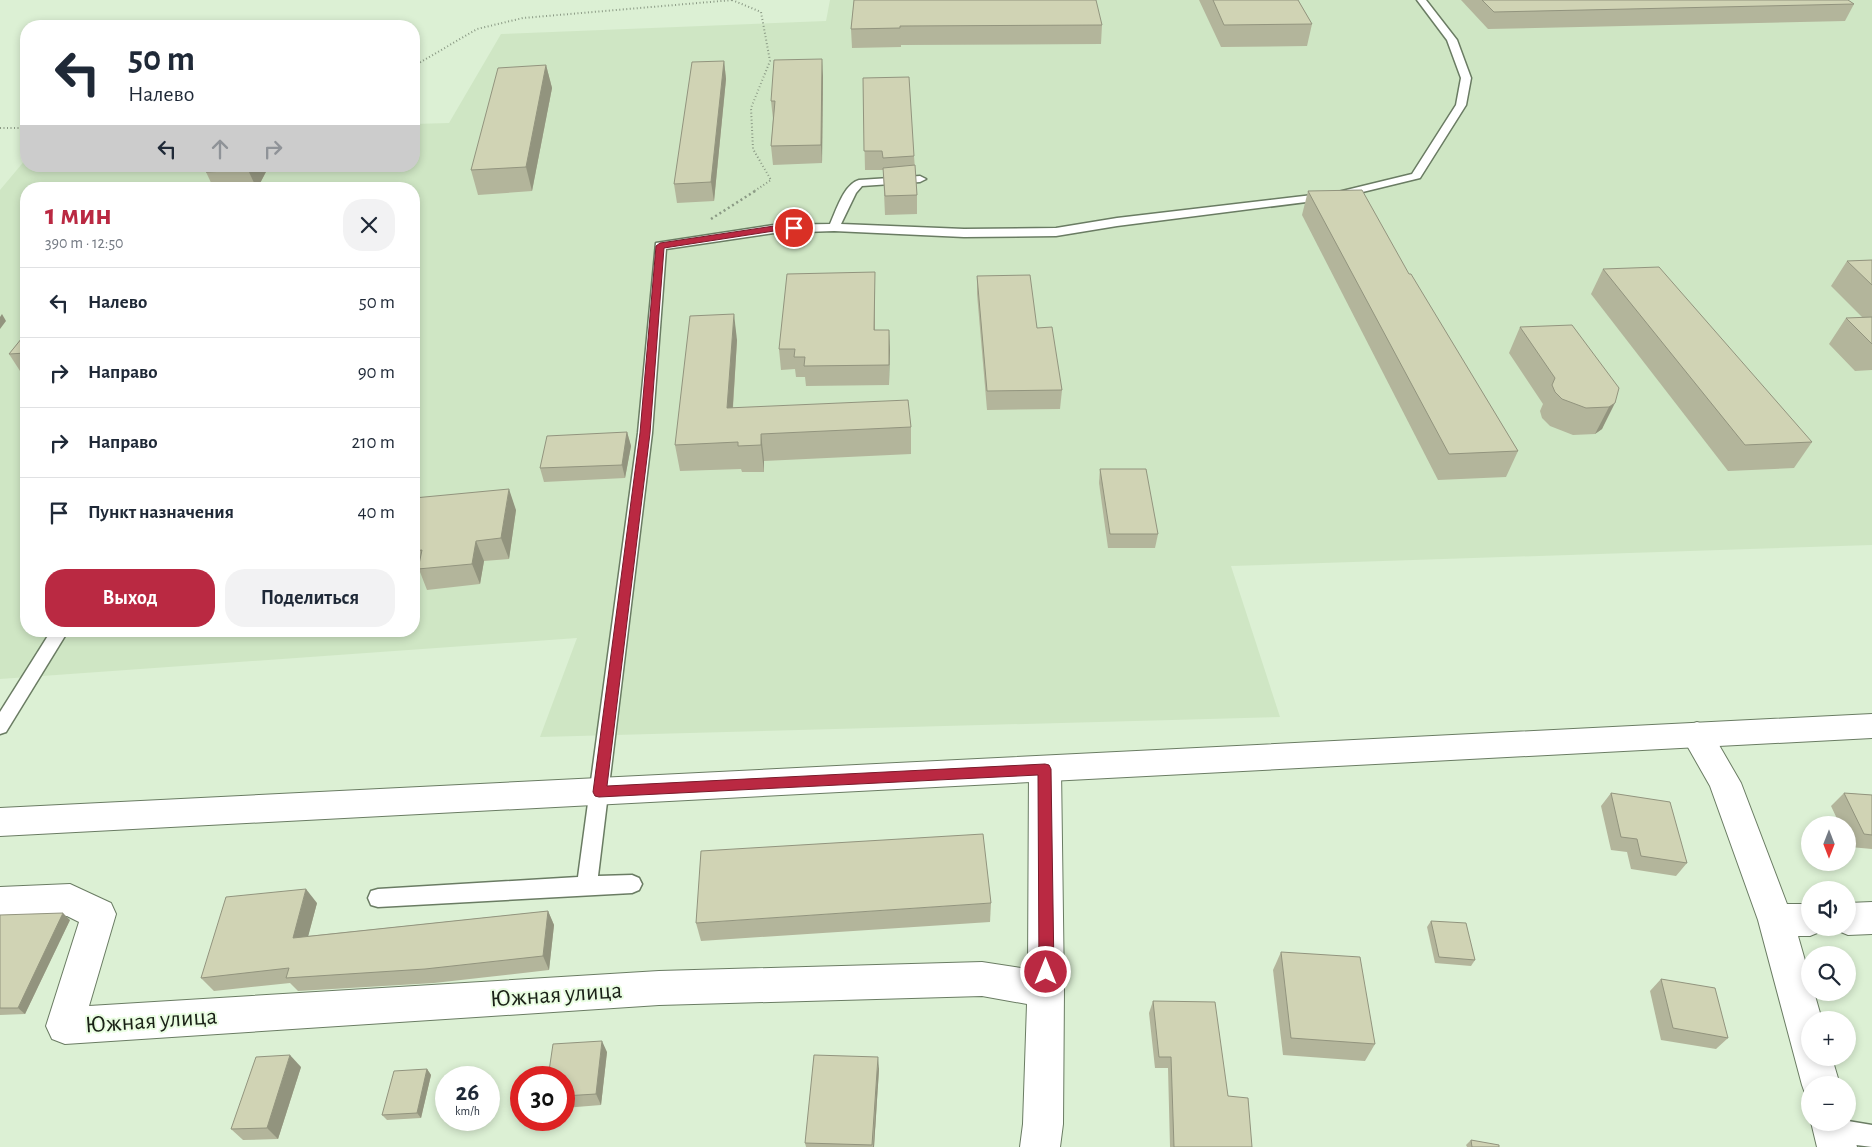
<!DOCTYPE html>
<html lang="ru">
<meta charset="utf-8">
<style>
:root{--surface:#fff;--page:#f2f2f3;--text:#1f2937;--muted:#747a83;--line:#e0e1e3;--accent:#ba2942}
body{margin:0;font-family:"Alegreya Sans",sans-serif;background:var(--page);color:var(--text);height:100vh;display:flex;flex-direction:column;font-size:19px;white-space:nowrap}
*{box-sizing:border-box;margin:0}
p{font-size:16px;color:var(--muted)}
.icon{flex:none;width:28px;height:28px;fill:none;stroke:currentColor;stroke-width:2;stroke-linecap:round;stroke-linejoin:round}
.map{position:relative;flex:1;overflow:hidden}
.panel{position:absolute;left:20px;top:182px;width:400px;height:455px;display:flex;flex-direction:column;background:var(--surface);border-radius:20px;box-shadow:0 2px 8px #0003}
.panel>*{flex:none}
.banner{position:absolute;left:20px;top:20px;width:400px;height:152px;border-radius:20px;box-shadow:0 2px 8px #0003;background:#fff;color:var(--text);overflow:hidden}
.needle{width:32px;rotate:180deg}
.buttons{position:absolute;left:1801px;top:816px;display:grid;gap:10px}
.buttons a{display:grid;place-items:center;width:55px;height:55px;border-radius:50%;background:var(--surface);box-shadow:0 2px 8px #0003;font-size:25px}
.speed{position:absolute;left:435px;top:1066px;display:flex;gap:10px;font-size:25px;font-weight:700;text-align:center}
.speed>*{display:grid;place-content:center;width:65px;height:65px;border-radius:50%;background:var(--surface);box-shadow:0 2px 8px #0003;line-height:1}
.speed small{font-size:12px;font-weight:400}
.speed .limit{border:8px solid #d22;background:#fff;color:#111}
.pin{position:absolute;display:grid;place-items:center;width:42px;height:42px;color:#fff;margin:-21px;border:2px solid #fff;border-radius:50%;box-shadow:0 1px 5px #0007}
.me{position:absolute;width:55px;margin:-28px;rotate:0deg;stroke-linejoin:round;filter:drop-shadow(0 0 4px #0008)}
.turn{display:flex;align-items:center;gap:18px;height:105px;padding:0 25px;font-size:22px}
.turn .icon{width:65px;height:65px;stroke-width:2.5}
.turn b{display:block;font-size:35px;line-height:42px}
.lanes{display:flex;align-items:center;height:48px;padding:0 25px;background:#0003;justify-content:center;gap:25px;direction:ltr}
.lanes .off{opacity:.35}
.round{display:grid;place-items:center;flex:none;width:52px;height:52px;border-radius:20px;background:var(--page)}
.overview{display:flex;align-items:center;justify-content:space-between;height:85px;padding:0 25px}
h1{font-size:30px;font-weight:600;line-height:38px;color:var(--accent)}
.action{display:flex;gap:10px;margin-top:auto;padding:10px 25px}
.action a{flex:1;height:58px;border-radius:20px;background:var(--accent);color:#fff;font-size:20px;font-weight:600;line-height:58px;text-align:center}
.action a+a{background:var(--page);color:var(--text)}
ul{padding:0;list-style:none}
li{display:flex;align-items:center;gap:15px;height:70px;padding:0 25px;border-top:1px solid var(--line)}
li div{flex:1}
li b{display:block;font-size:19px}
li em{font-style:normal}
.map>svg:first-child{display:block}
.built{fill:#cfe6c4;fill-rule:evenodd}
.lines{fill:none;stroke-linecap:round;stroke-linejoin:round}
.service-casing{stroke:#6a7c63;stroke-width:3}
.minor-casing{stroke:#6a7c63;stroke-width:2}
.secondary-casing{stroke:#6a7c63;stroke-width:2}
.path-far1{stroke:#8b9a85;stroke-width:2;stroke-dasharray:1 2.5;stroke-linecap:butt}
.path{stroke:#8b9a85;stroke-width:2.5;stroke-dasharray:2 3;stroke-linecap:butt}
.service{fill:#fff;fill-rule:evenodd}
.minor{fill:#fff;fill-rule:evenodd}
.secondary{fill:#fff;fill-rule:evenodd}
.wall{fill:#b3b59b}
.shaded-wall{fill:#92947e}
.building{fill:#d0d3b4;stroke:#92947e}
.route{fill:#ba2942;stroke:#791b2b}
.labels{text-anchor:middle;stroke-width:4;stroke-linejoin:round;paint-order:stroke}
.near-street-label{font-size:24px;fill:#1a2117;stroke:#e9fde1}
</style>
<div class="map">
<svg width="1872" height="1147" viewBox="0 0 1872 1147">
<rect width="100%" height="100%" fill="#dcf0d4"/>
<path class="built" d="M830 0H1872V545L1231 566 1280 717 540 737 577 638 0 679V190L26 159V166H414V124L449 123 501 34 826 21ZM26 189H414V631H26Z"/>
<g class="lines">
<g class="service-casing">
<g id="service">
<path d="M1417 0H1426L1457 40 1471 78 1466 105 1420 178 1338 198 1117 226 1056 236 964 237 834 231 774 233 666 249 652 433 598 876 632 875 639 878 642 884 639 890 632 893 378 907 371 905 368 898 371 891 378 889 578 877 638 433 656 243 774 225 830 224C836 211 844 184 859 180L920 176 926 179 920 182 862 186 856 193 841 224 964 229 1056 228 1117 218 1338 192 1412 174 1456 105 1461 78 1447 40Z"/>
<polygon points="51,631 68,631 6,732 0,734 0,712"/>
<polygon points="1848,1121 1872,1125 1872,1147 1833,1142 1825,1138 1821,1130 1824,1122"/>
</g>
</g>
<g class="minor-casing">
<g id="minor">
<polygon points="1697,722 1708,726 1741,783 1787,904 1810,904 1810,928 1824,928 1822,931 1810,936 1798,936 1810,978 1810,992 1814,992 1822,1020 1810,1020 1810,1058 1832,1058 1840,1085 1810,1085 1810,1100 1807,1099 1802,1085 1758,920 1710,786 1681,735 1686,726"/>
<polygon points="1045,756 1056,760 1061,769 1064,990 1063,1124 1060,1147 1020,1147 1023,1124 1027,1004 982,996 659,1005 65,1044 52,1039 46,1026 79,922 67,916 0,919 0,887 70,884 111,903 116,914 89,1006 659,971 982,962 1028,969 1029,769 1034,760"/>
<polygon points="1872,902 1872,934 1848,935 1836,930 1834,928 1848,928 1848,903"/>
<polygon points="1848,1114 1857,1147 1817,1147 1811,1122 1848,1122"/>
</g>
</g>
<g class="secondary-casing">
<polygon id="secondary" points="1872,714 1872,738 0,836 0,808"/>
</g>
<g class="path-far1">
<polyline points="732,0 761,12 770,61 751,108 753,149 771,180 753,192"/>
<polyline points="414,66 477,29 523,18 733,0"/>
<polyline points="0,128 26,128"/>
</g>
<polyline class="path" points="711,219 755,191"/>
<use href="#service" class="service"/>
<use href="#minor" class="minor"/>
<use href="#secondary" class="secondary"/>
</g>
<g class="wall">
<polygon points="854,0 1102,25 1101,44 901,45 901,47 852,48 851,29"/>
<polygon points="1199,0 1298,0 1312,24 1307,46 1221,47"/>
<polygon points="1461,0 1848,0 1854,4 1845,21 1488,29"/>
<polygon points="724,61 726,79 714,201 677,203 674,184"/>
<polygon points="546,65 552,88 532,191 478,195 471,170"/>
<polygon points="823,76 822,163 773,165 771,146 773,119 771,101"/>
<polygon points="863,78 914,156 917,195 917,214 885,215 883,170 865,170"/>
<polygon points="269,166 257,189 214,189 206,172"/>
<polygon points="1308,191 1409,274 1518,451 1506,477 1438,480 1302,215"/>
<polygon points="1872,260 1872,370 1855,371 1829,344 1846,318 1863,318 1831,286 1847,261"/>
<polygon points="1603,269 1812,442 1794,468 1728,471 1591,294"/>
<polygon points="977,276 1037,328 1062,390 1060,409 987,410 977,294"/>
<polygon points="875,292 875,330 889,330 889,385 806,386 805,377 796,377 795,369 781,370 779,349"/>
<polygon points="1520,327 1619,388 1602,429 1595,434 1573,435 1550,426 1542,418 1540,411 1543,404 1509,353"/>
<polygon points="26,333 26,374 22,374 9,354"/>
<polygon points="737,340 733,408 911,427 911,454 764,461 764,472 742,472 741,469 680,471 675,445"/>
<polygon points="627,432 631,446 625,478 544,482 540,468"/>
<polygon points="1100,469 1158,534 1155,548 1108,548 1099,483"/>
<polygon points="414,498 516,510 509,559 484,561 480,584 427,590 420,572 416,572 414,568"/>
<polygon points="1611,793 1687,863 1676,876 1631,869 1627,852 1611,850 1601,806"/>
<polygon points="1844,793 1872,795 1872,849 1850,847 1848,841 1848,825 1840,825 1831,806"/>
<polygon points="317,903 308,936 548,911 554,925 549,970 434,983 298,991 290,983 214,991 201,978"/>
<polygon points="991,903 990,922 701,941 696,923"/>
<polygon points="0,915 70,920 25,1014 0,1015"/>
<polygon points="1431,921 1475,960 1471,966 1435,963 1427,927"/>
<polygon points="1281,952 1375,1044 1365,1061 1283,1055 1273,970"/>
<polygon points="1661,979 1728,1038 1716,1049 1661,1040 1650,991"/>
<polygon points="1153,1001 1228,1096 1252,1147 1170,1147 1168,1068 1155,1068 1149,1013"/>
<polygon points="607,1052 601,1105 564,1108 564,1078"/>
<polygon points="301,1067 278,1139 243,1140 231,1129"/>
<polygon points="427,1069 431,1075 421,1118 387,1120 382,1115"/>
<polygon points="879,1069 874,1147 806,1147 805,1143"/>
<polygon points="1471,1140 1499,1147 1467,1147 1466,1145"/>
</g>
<g class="shaded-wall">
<polygon points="822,59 823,76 822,163 821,145"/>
<polygon points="724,61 726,79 714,201 711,182"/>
<polygon points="546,65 552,88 532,191 526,167"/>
<polygon points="250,166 269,166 257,189 248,170"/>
<polygon points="875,272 875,292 874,350 874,330"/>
<polygon points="2,314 6,321 0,329 0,317"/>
<polygon points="734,314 737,340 731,435 727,408"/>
<polygon points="889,330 890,350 889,385"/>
<polygon points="1615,403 1602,429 1595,434 1609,407"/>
<polygon points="627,432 631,446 625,478 622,465"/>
<polygon points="761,434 764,461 764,472 761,445"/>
<polygon points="509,489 516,510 509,559 501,538"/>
<polygon points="476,541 484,561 480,584 472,564"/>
<polygon points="306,889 317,903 304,952 293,938"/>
<polygon points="548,911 554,925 549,970 543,956"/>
<polygon points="63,913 70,920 25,1014 18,1008"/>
<polygon points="602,1041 607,1052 601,1105 596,1094"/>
<polygon points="290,1055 301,1067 278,1139 267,1128"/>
<polygon points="878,1057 879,1069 874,1147 873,1147"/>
<polygon points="427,1069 431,1075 421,1118 417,1113"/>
</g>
<g class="building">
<polygon points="854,0 1096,0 1102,25 900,26 900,28 851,29"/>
<polygon points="1213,0 1298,0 1312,24 1224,25"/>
<polygon points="1482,0 1848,0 1854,4 1494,12"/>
<polygon points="822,59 821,145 771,146 775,101 771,101 774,60"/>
<polygon points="724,61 711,182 674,184 692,62"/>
<polygon points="546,65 526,167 471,170 498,68"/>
<polygon points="909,77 914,156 883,158 882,151 864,151 863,78"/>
<polygon points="915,165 917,195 885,196 883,168"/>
<polygon points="209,166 250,166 248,170 206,172"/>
<polygon points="1362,190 1409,274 1411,274 1518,451 1449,454 1308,191"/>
<polygon points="1872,260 1872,285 1847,261"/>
<polygon points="1659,267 1812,442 1745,445 1603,269"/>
<polygon points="875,272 874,330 889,330 889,365 804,366 805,357 794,357 795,349 779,349 787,274"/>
<polygon points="1030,275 1037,328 1052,327 1062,390 987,391 977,276"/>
<polygon points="734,314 727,408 908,400 911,427 761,434 761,445 738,446 738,442 675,445 690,316"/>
<polygon points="1872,317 1872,344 1846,318"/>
<polygon points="1572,325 1619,388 1615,403 1609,407 1586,408 1562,399 1555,392 1552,385 1555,378 1520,327"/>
<polygon points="26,333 26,353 9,354"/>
<polygon points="627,432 622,465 540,468 547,436"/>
<polygon points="1100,469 1146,469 1158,534 1110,534"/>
<polygon points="509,489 501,538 476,541 472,564 418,569 422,550 414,551 414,498"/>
<polygon points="1611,793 1670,802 1687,863 1641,856 1637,839 1621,837"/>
<polygon points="1844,793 1872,795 1872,835 1864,834"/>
<polygon points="983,834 991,903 696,923 701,851"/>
<polygon points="306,889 293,938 548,911 543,956 425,969 286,978 289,968 201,978 226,897"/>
<polygon points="63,913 18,1008 0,1008 0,915"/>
<polygon points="1431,921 1466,923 1475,960 1439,957"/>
<polygon points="1281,952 1360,957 1375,1044 1291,1038"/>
<polygon points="1661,979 1715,988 1728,1038 1673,1028"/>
<polygon points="1153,1001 1215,1002 1228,1096 1248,1098 1252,1147 1174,1147 1171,1057 1159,1057"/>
<polygon points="602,1041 596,1094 564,1096 564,1078 548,1078 553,1044"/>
<polygon points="290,1055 267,1128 231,1129 256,1057"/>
<polygon points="814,1055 878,1057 872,1145 805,1143"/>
<polygon points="427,1069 417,1113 382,1115 394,1071"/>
<polygon points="1471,1140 1499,1145 1499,1147 1472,1147"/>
</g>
<polygon class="route" points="774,226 794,226 798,228 794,231 774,231 664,248 650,433 607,786 1045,764 1049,765 1051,769 1054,972 1051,977 1046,979 1041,977 1039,972 1038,775 599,797 595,796 593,792 640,433 656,246 660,243"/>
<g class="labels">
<g class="near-street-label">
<text transform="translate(556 994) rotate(-4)" y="8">Южная улица</text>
<text transform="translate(151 1020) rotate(-4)" y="8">Южная улица</text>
</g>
</g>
</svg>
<div class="buttons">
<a><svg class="needle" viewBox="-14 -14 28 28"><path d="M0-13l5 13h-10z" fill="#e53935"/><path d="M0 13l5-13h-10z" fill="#747a83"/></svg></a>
<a><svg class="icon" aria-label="sound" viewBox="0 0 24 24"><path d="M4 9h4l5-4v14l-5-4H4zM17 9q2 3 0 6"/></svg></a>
<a><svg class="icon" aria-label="search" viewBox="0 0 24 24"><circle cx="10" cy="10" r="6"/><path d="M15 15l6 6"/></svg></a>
<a>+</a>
<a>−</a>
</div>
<div class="speed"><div>26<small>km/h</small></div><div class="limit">30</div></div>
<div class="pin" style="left:794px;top:228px;background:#d93025"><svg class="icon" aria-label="arrive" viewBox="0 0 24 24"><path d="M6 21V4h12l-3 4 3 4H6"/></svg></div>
<svg class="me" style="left:1046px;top:972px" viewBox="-20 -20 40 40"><circle r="17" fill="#ba2942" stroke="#fff" stroke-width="3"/><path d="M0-11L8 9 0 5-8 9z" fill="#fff"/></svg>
<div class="banner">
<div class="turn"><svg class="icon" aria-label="left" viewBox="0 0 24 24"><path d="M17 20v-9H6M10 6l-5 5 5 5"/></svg><div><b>50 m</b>Налево</div></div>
<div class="lanes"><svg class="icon" aria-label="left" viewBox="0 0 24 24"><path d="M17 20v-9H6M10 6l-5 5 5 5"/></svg><svg class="icon off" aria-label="ahead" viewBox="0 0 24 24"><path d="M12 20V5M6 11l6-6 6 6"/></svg><svg class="icon off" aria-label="right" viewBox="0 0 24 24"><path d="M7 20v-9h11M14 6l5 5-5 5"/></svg></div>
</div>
<section class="panel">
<div class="overview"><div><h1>1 мин</h1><p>390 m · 12:50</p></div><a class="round"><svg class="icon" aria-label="close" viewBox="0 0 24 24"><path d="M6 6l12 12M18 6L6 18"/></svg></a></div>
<ul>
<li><svg class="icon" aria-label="left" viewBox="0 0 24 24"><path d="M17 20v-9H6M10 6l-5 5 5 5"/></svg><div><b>Налево</b></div><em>50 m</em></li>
<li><svg class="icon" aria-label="right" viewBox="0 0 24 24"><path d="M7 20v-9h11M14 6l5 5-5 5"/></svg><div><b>Направо</b></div><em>90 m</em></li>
<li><svg class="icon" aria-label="right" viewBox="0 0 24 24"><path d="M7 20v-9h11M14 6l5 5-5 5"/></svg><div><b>Направо</b></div><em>210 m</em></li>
<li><svg class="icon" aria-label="arrive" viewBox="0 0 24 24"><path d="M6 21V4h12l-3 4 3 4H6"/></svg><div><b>Пункт назначения</b></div><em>40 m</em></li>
</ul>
<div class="action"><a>Выход</a><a>Поделиться</a></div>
</section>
</div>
